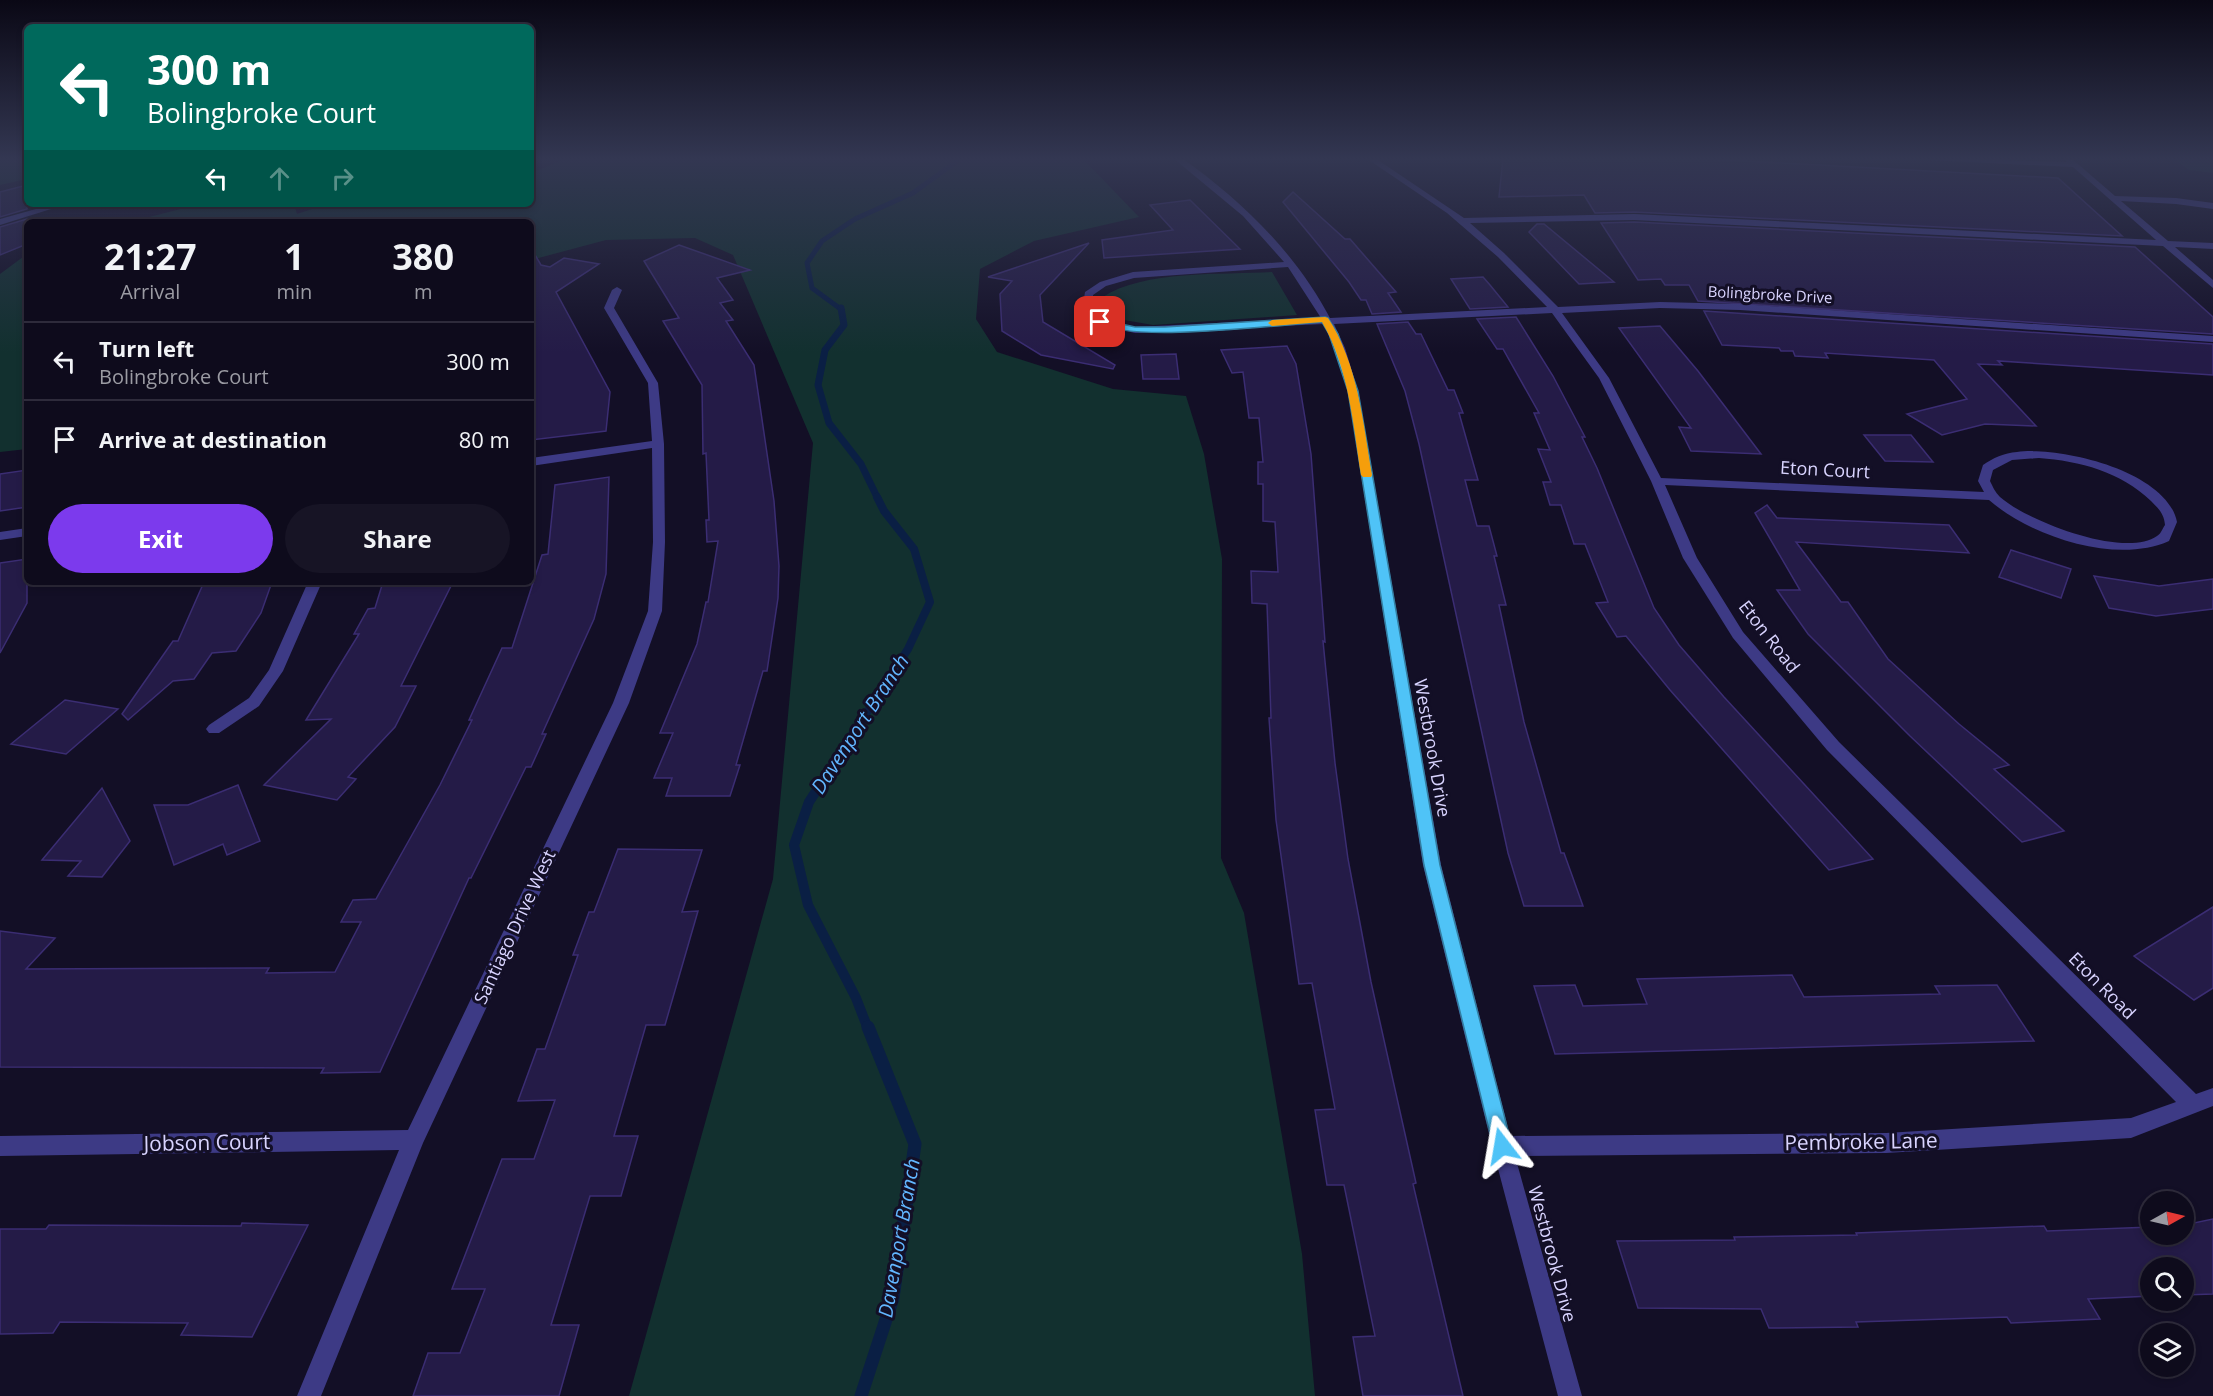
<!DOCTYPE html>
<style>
:root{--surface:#0e0b1c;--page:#171425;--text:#f1f3f6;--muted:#9b9ba3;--line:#2e2b3b;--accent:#7c3aed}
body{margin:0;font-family:"Open Sans",sans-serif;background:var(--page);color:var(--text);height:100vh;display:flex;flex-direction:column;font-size:22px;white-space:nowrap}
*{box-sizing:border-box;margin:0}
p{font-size:20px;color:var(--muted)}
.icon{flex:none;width:33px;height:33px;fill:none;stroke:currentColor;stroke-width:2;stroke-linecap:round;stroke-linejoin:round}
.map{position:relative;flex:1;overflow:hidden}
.drawer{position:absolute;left:24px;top:219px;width:510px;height:366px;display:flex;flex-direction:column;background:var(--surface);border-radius:9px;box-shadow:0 3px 9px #0003,0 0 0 2px var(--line)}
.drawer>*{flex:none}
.guide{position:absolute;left:24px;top:24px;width:510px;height:183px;border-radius:9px;box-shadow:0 3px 9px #0003,0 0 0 2px var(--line);background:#00695c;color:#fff;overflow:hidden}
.needle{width:39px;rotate:82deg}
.controls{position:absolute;left:2140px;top:1191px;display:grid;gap:12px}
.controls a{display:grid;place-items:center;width:54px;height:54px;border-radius:50%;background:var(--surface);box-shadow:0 3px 9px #0003,0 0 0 2px var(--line);font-size:30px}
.pin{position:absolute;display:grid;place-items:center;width:51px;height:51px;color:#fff;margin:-26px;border-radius:12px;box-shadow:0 3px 9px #0006}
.me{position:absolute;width:66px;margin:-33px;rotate:346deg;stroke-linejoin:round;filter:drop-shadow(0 0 4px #0008)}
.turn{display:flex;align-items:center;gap:21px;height:126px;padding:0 24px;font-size:27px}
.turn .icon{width:78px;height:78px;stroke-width:2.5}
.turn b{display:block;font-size:42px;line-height:51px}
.lanes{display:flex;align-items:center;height:57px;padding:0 24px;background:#0003;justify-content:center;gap:30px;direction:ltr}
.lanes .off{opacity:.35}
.eta{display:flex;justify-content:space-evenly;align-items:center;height:102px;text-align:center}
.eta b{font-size:36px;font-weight:700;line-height:42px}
.button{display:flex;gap:12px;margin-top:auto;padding:12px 24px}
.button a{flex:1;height:69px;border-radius:36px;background:var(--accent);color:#fff;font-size:24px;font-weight:700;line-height:69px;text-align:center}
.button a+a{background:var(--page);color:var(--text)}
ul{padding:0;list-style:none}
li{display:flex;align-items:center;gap:18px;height:78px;padding:0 24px;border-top:2px solid var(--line)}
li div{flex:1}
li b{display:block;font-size:22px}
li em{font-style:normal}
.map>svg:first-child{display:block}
.green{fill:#12302f}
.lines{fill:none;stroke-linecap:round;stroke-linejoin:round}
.stream-far4{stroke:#0a1f44;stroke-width:5}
.stream-far3{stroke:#0a1f44;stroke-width:7}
.stream-far2{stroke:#0a1f44;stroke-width:8}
.stream-far1{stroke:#0a1f44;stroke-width:10}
.stream{stroke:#0a1f44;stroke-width:13}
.building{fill:#241b47;stroke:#3b2d73;stroke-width:1.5}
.street{fill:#3d3a85;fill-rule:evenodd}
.route{fill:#4fc3f7;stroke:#337fa1;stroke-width:1.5}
.slow{fill:#f59e0b}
.labels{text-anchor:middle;stroke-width:6;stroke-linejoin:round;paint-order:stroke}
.far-street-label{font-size:15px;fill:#d9d4ff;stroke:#130f26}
.street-label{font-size:18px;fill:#d9d4ff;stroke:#130f26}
.water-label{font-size:20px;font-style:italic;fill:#62b6ff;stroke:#130f26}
.near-street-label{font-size:21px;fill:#d9d4ff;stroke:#130f26}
</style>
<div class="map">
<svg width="2213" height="1396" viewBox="0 0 2213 1396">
<rect width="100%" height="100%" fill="#130f26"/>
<g class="green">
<polygon points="0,158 27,158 27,179 0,185"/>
<polygon points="568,158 1078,158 1085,161 1139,217 1034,241 980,269 976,319 997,352 1113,389 1186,396 1204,454 1222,559 1221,858 1244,913 1302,1254 1315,1396 629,1396 773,879 813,443 733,255 695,238 606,240 531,260 531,222 130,222 200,204 294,204 297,214 327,204 531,204 531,173"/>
<polygon points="2172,158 2213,158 2213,173 2189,170"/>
<polygon points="27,254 27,449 0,452 0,274"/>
<path d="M1272 272 1297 315 1153 325 1124 320 1104 308 1103 297C1143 270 1223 275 1272 272Z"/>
</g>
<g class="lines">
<polyline class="stream-far4" points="842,310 812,288 807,263 822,241 855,219 913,193 957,161 957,158"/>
<polyline class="stream-far3" points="841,308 844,325 825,350 818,385 829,423 861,464 878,499"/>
<polyline class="stream-far2" points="853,734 908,649 930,602 914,549 884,511 877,497"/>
<polyline class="stream-far1" points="854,733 809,802 794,845 808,905 856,998 868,1029"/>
<polyline class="stream" points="861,1396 893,1298 915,1144 868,1027"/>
</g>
<g class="building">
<polygon points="1503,158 1688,158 2058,178 2122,236 1634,212 1595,213 1584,195 1499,197"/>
<polygon points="27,185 27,209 0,217 0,192"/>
<polygon points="1293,192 1345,239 1350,239 1396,292 1388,293 1401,312 1372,314 1366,300 1361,300 1349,282 1283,202"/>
<polygon points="1190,200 1240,249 1104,258 1102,240 1173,230 1150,205"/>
<polygon points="27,219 27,244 0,255 0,227"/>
<polygon points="1634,222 2135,247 2213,317 2213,334 1698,301 1689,285 1665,285 1661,279 1638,280 1601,223"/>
<polygon points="1537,224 1544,224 1614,282 1579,284 1529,232"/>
<polygon points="1089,243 1040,295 1043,322 1115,365 1113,369 1041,355 1002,331 1000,294 1012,281 988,277"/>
<polygon points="679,245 750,270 717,278 733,300 720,303 733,320 726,321 754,365 774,501 779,566 778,598 767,671 763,671 736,765 740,765 730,796 666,796 672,778 654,778 673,733 660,733 697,644 706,602 708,602 718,541 707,542 706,520 709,520 706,453 703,454 702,385 663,321 679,318 644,261"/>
<polygon points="531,248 541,265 550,267 564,258 599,264 556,292 610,392 606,431 531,440"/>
<polygon points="1483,277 1490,285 1508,307 1470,309 1451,279"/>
<polygon points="1704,311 2213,344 2213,375 1998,361 2002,365 1978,364 2036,426 1985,424 1942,435 1907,414 1967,399 1934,360 1825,353 1828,358 1795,356 1793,351 1781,351 1779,348 1722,345"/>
<polygon points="1516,317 1553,376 1585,437 1582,437 1597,468 1654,608 1679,645 1724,697 1873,859 1829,870 1670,690 1626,636 1617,637 1596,603 1608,602 1585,544 1574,544 1561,505 1550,505 1543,482 1551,482 1538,449 1550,450 1534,413 1539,413 1503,349 1497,349 1477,319"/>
<polygon points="1408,322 1416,334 1421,334 1448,390 1454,390 1463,413 1459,413 1478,480 1465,480 1477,526 1489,526 1497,556 1494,556 1506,605 1499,605 1524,722 1561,853 1564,853 1583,906 1524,906 1508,853 1419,444 1405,391 1377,324"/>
<polygon points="1660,326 1698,371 1761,454 1691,451 1679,427 1691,428 1619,328"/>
<polygon points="1287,346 1296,364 1311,454 1325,642 1323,641 1335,763 1348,859 1371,982 1416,1183 1413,1184 1463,1396 1363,1396 1353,1337 1375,1336 1344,1185 1327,1185 1315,1110 1335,1109 1312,983 1299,984 1276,820 1269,718 1271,718 1267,604 1252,603 1251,571 1278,572 1275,522 1263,521 1263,484 1258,484 1258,462 1263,462 1259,418 1249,418 1243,372 1232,373 1221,350"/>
<polygon points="1176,354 1179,379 1143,379 1141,355"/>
<polygon points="1864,435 1911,435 1933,462 1885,461"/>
<polygon points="27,470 27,507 0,511 0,474"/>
<polygon points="609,477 606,574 594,619 542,734 546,734 531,767 526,767 471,878 469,878 380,1072 321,1073 324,1068 0,1067 0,931 55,938 26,969 269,968 266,973 335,972 361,922 341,922 353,900 376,899 440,785 472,720 469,720 502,648 512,648 542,555 548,554 555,485"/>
<polygon points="1767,505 1777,518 1949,525 1969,553 1796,542 1841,602 1848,602 1888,659 1959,724 2009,765 1994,769 2064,831 2022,842 1910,736 1808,634 1777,590 1800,590 1755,513"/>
<polygon points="2011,550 2071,569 2061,598 1999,577"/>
<polygon points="27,559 27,603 0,653 0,563"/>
<polygon points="2094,576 2159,586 2213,579 2213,609 2156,616 2109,608"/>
<polygon points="204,582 272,582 261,613 236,651 212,653 194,679 173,681 128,720 122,714 173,641 178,641"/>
<polygon points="383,582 453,582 401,686 416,686 395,727 348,777 356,779 337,800 264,785 331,719 306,720 359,634 354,634 368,609 375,608"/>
<polygon points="65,700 118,709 66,754 11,744"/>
<polygon points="238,785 260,841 227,855 223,844 174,865 154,805 188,805"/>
<polygon points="102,788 130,841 102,877 68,876 81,861 42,860"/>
<polygon points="618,849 702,850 682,912 698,911 665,1025 646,1025 614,1136 638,1136 621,1196 590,1196 551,1325 579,1325 559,1396 413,1396 428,1353 460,1353 485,1289 452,1289 502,1159 534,1159 555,1100 518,1101 537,1049 545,1049 578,955 573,955 589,912 594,912"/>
<polygon points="2213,907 2213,988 2194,1000 2134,956"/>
<polygon points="1792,975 1804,997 1940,994 1935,986 1997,985 2034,1041 1555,1054 1534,986 1575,985 1583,1006 1647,1004 1637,979"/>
<polygon points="2213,1219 2213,1294 2184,1295 2184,1268 2151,1268 2151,1296 2088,1299 2100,1319 2011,1323 2007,1317 1856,1322 1858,1327 1769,1328 1761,1309 1638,1308 1617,1241 1735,1240 1734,1237 1857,1235 1856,1233 2044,1226 2047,1231 2151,1227 2151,1234 2184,1234 2184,1225"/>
<polygon points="242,1223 308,1225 252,1337 181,1335 188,1323 60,1322 53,1333 0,1334 0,1229 46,1229 49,1225 241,1226"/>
</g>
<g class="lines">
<g class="street">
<path d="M1173 158H1182C1242 201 1295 252 1330 318L1547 307 1498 257 1447 213 1366 158H1375L1464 218 1634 214 2156 240 2073 167 1927 160 1923 158 2067 162 2063 158H2071L2115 196 2176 198 2213 203V209L2176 204 2121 201 2168 241 2213 243V249L2175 247 2213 280V288L2163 246 1634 220 1470 223 1504 253 1558 307 1660 302 1740 304 2213 336V342L1740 310 1660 308 1562 313 1609 378 1661 478 1984 492 1978 481 1983 465C1993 458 2004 453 2017 452 2061 446 2167 471 2177 522L2169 541C2116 565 2030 536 1989 500L1665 485 1697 558 1743 632 1839 742 2196 1094 2213 1088V1106L2131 1138 1886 1153 1515 1156 1582 1396H1558L1492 1146 1423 865 1348 391 1334 348 1324 324 1135 333 1096 324 1083 305 1085 292 1100 282 1133 272 1284 262 1243 216ZM1288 267 1321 318 1135 327 1104 320 1093 305V295L1106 286 1134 278ZM1552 313 1599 378 1651 481 1683 558 1733 638 1827 750 2176 1102 2131 1118 1886 1133 1510 1136 1441 865 1358 391 1345 348 1334 324ZM2039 458C2080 461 2121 472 2151 501 2159 509 2164 514 2165 525 2162 529 2161 534 2157 536 2124 559 2027 521 2000 497 1995 492 1993 487 1990 481L1993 470 2012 460Z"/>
<polygon points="54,204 67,204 0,225 0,219"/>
<polygon points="617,287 622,290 614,308 658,383 664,444 665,542 662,611 629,703 423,1143 321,1396 297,1396 399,1150 0,1156 0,1136 408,1130 613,703 648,611 653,542 652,448 531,466 531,458 652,441 648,383 604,308 612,290"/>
<polygon points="27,528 27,536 0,540 0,532"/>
<polygon points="308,582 322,582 283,671 259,706 219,733 209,733 206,729 209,725 249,698 269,670"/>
</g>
</g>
<linearGradient id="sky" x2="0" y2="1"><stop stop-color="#0a0815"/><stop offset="0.45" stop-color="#333752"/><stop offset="1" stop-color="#333752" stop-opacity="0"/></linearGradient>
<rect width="2213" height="353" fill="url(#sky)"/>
<path class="route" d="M1325 317 1328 318 1338 334 1358 391 1440 865 1512 1146 1509 1152 1502 1155 1495 1152 1493 1146 1424 865 1348 391 1329 334 1322 322C1277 325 1127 344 1096 322L1100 319 1135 327H1165Z"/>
<path class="slow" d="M1325 317 1328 318C1358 364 1363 422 1372 475L1371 477H1363L1361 475C1353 424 1349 368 1322 322L1272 326 1268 323 1272 320Z"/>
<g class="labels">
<g class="far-street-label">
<text transform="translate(1770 295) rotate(3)" y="5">Bolingbroke Drive</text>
</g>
<g class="street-label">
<text transform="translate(1825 470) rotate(3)" y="6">Eton Court</text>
<text transform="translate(1769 637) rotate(52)" y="6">Eton Road</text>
<text transform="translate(1432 748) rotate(80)" y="6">Westbrook Drive</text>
<text transform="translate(515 927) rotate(-65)" y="6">Santiago Drive West</text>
<text transform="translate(2102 986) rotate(45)" y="6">Eton Road</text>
<text transform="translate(1552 1254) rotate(75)" y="6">Westbrook Drive</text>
</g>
<g class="water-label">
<text transform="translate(860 724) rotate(-57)" y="7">Davenport Branch</text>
<text transform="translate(899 1238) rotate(-80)" y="7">Davenport Branch</text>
</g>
<g class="near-street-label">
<text transform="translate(1861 1142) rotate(-1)" y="7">Pembroke Lane</text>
<text transform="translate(207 1143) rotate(-1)" y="7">Jobson Court</text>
</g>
</g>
</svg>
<div class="controls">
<a><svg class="needle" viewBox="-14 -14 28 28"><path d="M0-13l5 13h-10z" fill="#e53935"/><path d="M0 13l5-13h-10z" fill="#9b9ba3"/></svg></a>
<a><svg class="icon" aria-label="search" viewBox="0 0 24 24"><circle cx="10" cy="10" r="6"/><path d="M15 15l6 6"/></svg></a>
<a><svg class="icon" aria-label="layers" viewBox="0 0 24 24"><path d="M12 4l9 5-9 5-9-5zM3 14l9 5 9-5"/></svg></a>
</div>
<div class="pin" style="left:1100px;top:322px;background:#d93025"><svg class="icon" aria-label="arrive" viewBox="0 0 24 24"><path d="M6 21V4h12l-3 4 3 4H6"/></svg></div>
<svg class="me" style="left:1502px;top:1146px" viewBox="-20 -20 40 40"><path d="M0-17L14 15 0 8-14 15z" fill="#4fc3f7" stroke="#fff" stroke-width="4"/></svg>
<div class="guide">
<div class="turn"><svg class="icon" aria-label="left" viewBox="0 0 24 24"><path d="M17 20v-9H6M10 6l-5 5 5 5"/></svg><div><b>300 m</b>Bolingbroke Court</div></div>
<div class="lanes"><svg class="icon" aria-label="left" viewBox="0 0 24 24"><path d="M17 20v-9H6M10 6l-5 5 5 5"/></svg><svg class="icon off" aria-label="ahead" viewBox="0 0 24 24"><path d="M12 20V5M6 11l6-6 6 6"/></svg><svg class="icon off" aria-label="right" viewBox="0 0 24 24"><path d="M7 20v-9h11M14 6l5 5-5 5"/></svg></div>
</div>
<section class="drawer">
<div class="eta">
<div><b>21:27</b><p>Arrival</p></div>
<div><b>1</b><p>min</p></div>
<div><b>380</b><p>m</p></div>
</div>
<ul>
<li><svg class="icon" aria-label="left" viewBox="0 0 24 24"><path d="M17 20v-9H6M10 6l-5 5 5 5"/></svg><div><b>Turn left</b><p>Bolingbroke Court</p></div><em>300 m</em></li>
<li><svg class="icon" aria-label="arrive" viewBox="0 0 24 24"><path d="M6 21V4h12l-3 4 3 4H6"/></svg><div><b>Arrive at destination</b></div><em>80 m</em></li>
</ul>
<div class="button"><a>Exit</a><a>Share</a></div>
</section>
</div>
